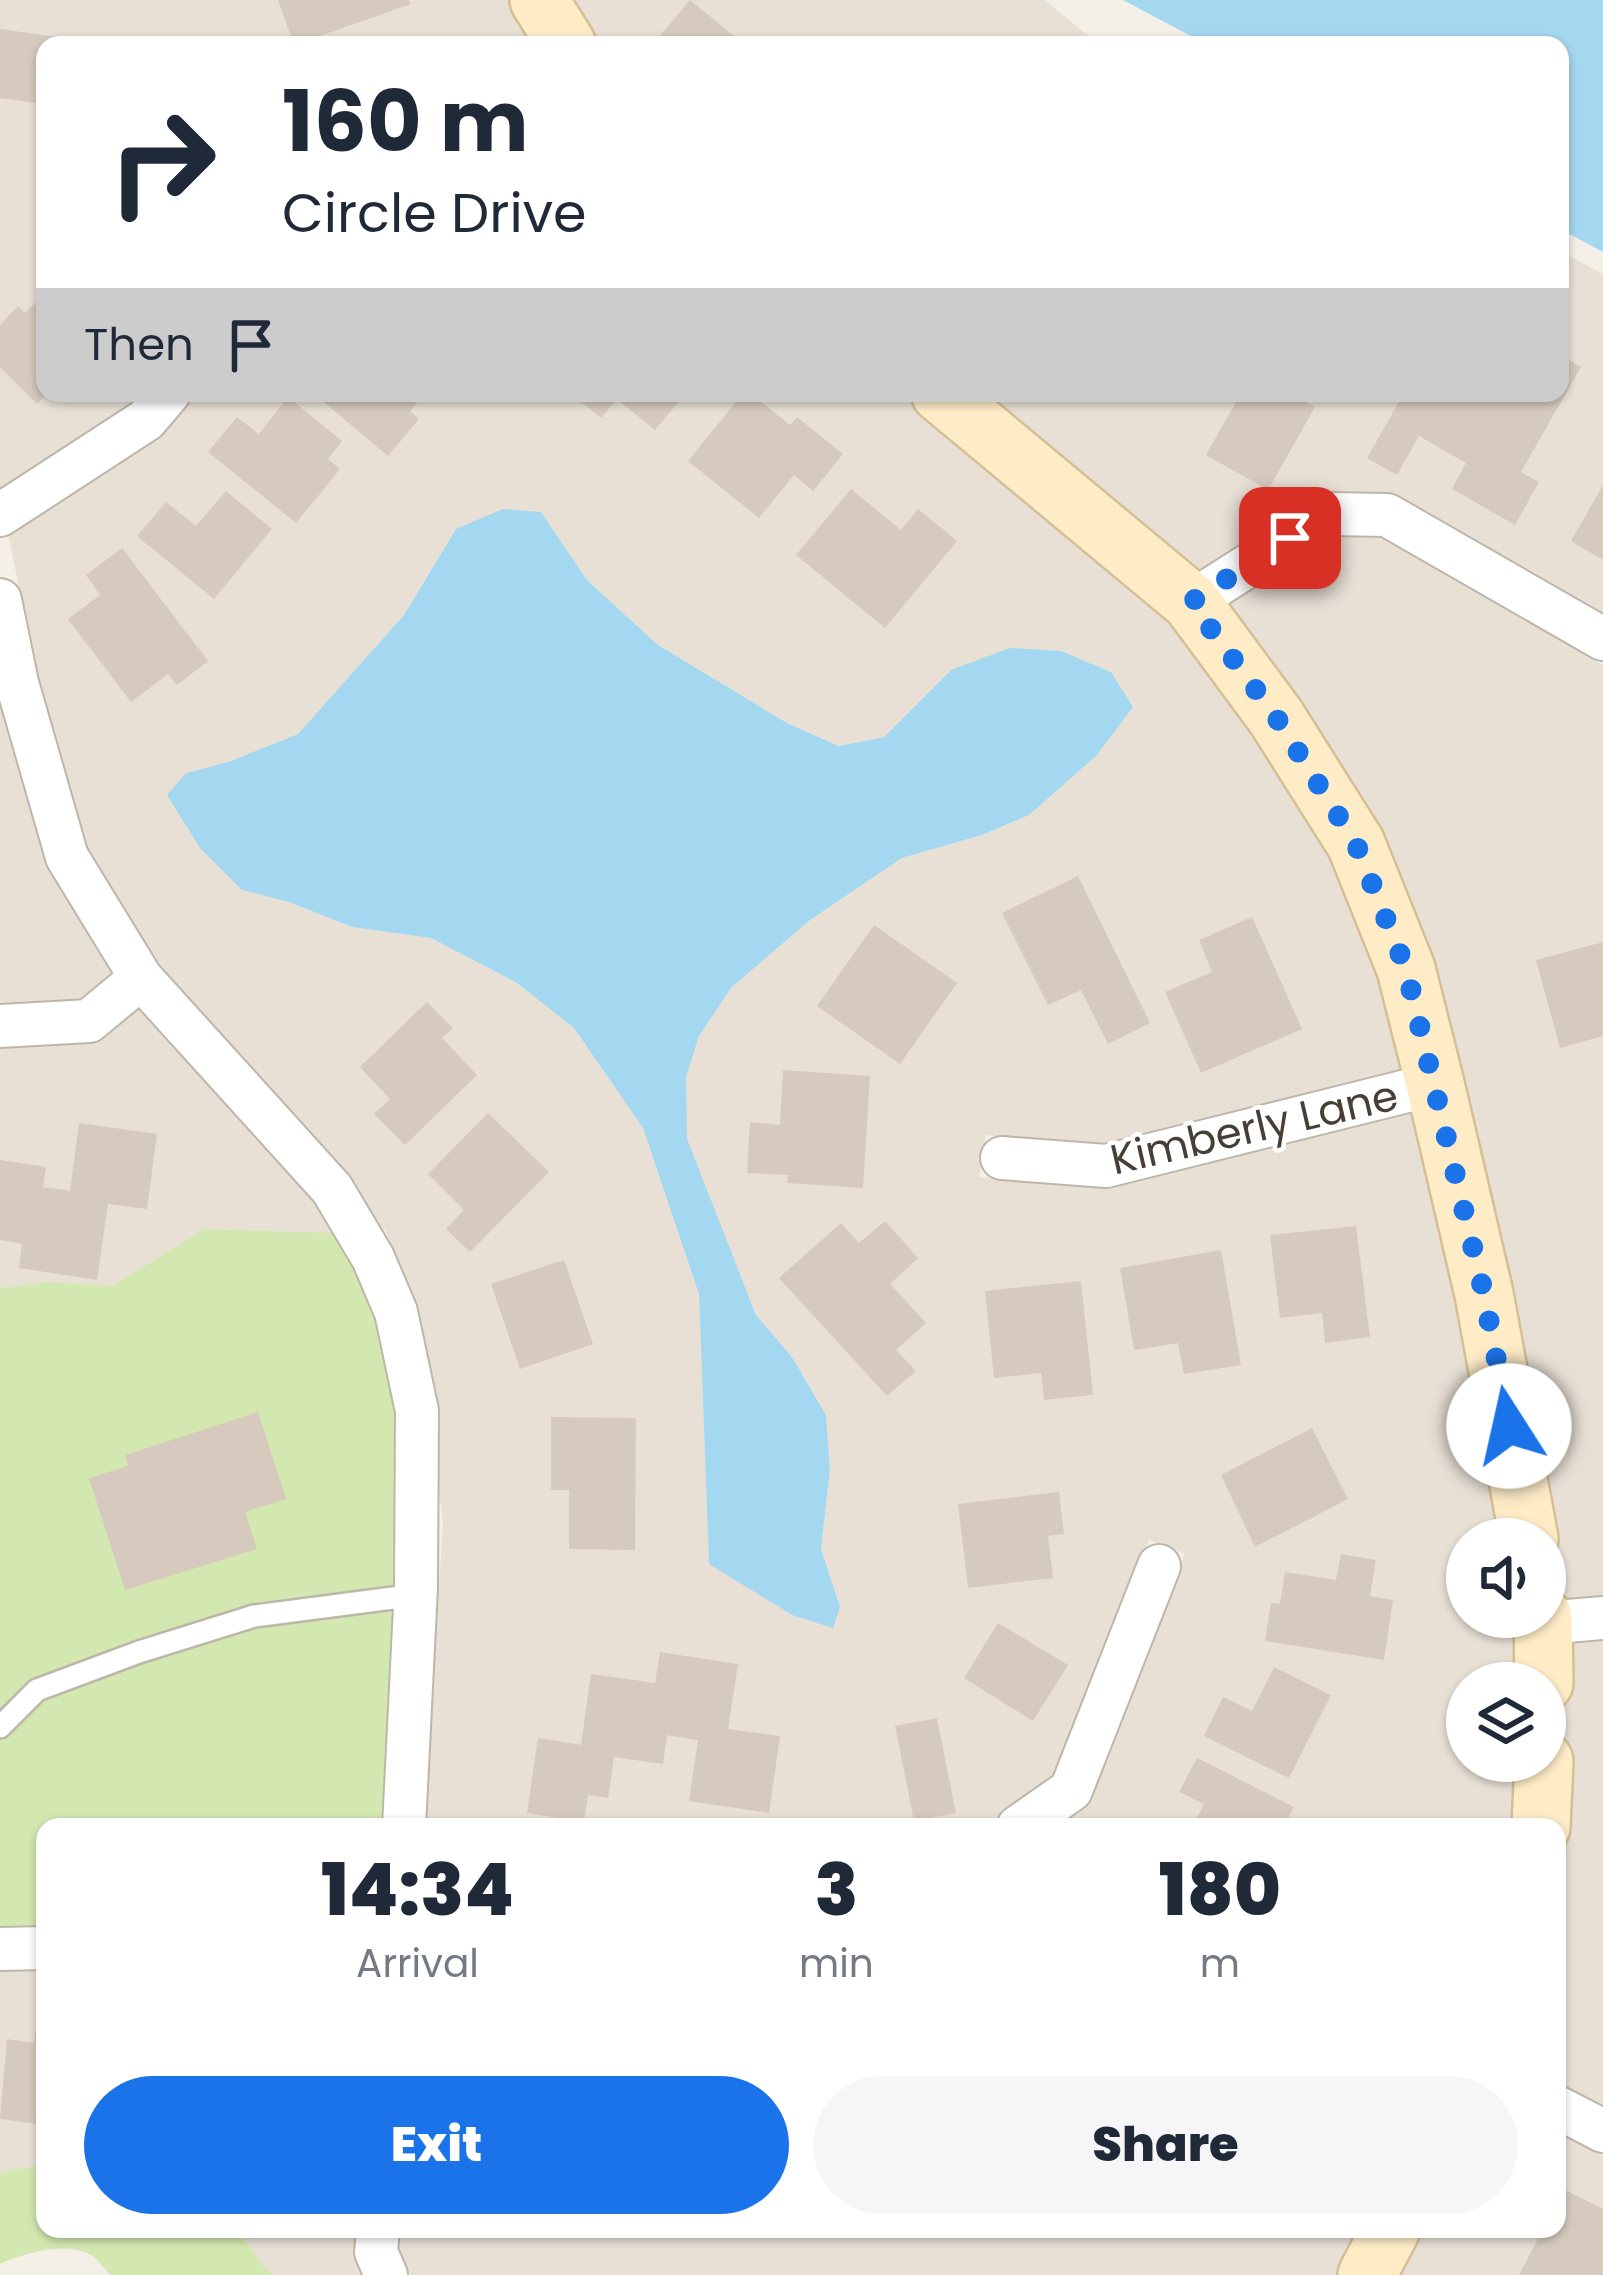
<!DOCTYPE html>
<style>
:root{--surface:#fff;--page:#f6f6f7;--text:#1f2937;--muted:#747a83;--accent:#1a73e8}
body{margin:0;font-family:Poppins,sans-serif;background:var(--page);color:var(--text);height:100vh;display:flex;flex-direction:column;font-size:45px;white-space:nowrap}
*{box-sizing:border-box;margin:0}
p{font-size:39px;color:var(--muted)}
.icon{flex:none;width:66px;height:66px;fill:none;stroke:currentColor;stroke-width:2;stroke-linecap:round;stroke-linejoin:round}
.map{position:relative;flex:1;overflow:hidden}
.drawer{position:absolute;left:36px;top:1818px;width:1530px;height:420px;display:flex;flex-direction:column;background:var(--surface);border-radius:24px;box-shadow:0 3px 9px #0004}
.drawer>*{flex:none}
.banner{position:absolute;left:36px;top:36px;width:1533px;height:366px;border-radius:24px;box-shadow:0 3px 9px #0004;background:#fff;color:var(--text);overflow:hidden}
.controls{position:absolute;left:1446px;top:1518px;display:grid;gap:24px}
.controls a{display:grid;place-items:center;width:120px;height:120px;border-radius:50%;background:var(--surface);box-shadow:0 3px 9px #0004;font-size:60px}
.pin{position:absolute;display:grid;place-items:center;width:102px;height:102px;color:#fff;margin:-51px;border-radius:24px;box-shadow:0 6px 18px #0006}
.me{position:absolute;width:132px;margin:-66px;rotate:350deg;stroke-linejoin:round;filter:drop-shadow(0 0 9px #0008)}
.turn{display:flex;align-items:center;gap:42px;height:252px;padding:0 48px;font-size:54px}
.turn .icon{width:156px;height:156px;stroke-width:2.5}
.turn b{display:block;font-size:84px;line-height:102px}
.then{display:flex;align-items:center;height:114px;padding:0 48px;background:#0003;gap:24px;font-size:45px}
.eta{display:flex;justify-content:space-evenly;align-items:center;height:204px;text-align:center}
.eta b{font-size:72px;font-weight:800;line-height:84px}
.button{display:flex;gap:24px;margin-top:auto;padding:24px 48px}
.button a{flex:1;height:138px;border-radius:72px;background:var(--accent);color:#fff;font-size:48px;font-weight:800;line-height:138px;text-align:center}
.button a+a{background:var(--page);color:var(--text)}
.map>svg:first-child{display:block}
.residential{fill:#e8e0d5;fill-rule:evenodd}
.green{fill:#d3e8b0}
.water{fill:#a4d7f0}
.building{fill:#d5cabd}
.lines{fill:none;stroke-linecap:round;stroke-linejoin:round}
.lane-casing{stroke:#bfb6aa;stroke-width:26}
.street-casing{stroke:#bfb6aa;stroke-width:46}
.secondary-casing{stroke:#d4bf97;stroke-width:62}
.lane{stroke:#fff;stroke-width:21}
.street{stroke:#fff;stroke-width:42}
.secondary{stroke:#feecc7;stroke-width:57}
.route{stroke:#1a73e8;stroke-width:21;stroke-dasharray:0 37.8}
.labels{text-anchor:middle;stroke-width:9;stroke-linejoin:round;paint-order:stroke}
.street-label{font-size:42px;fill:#473f36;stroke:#fff}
</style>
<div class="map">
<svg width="1603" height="2275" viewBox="0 0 1603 2275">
<rect width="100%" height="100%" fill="#f4efe7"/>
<g class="residential">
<polygon points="0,0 513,0 542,45 45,45 45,393 143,393 134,404 0,492"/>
<polygon points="564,0 1045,0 1099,45 593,45"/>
<polygon points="1560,251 1603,274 1603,614 1390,494 1320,496 1194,576 975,393 1560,393"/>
<path d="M194 393H906L1175 617 1338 856 1410 1068 1107 1144 986 1135 979 1177 1109 1187 1420 1109 1508 1539H1467V1617H1522L1524 1683H1467V1761H1524L1522 1827H1053L1090 1796 1185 1553 1149 1540 1055 1777 983 1827H424L443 1522 415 1305 385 1230 381 1229 347 1173 157 964 85 846 37 676 8 534 161 433ZM541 512 587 580 658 645 787 723 840 746 884 737 951 670 1061 651 1111 672 1132 706 1029 815 982 835 902 858 810 920 731 988 699 1036 686 1077V1138L756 1315 792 1357 826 1415 830 1469 821 1549 840 1607 709 1564 699 1294 643 1128 574 1028 517 983 431 938 352 927 289 902 242 890 186 773 228 762 298 734 404 615 456 529Z"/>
<polygon points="1332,536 1381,537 1603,665 1603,1596 1561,1600 1504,1287 1455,1078 1221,607"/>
<polygon points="0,701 47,865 113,975 83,1000 0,1005"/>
<polygon points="137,1007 316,1203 333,1233 204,1229 112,1286 48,1282 0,1288 0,1048 89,1043 101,1038"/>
<polygon points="1603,1639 1603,2106 1557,2083 1557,1857 1563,1811 1564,1642"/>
<polygon points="45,1970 45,2165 0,2173 0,1971"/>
<polygon points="1557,2132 1603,2156 1603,2275 1390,2275 1413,2229 1557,2229"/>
<polygon points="236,2229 358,2229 356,2253 363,2275 271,2275"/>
<polygon points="398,2229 1369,2229 1345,2275 409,2275 396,2246"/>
</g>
<g class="green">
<polygon points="204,1229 333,1233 355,1269 377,1320 397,1416 397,1589 384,1827 45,1827 45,1927 0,1928 0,1288 48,1282 112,1286"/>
<path d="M40 2165H45V2229H236L271 2275H110C104 2268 97 2258 89 2254 64 2241 23 2254 0 2264V2173Z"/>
</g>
<g class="water">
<polygon points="1123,0 1603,0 1603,252 1560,229 1560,45 1208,45"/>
<polygon points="503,509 541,512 587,580 658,645 787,723 839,746 884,737 951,670 1010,648 1061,651 1111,672 1133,707 1096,756 1029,815 982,835 902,858 810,920 731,988 699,1036 686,1077 687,1139 756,1315 792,1357 826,1415 830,1469 821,1549 840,1607 833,1628 792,1615 709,1564 699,1294 643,1128 574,1028 517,983 431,938 352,927 289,902 242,890 200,848 167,795 186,773 228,762 298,734 404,615 456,529"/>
</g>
<g class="building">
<polygon points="278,0 409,0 411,4 294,45"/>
<polygon points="690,0 745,45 667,45 658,38"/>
<polygon points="0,29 64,38 63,45 45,45 45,104 0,98"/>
<polygon points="45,293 45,396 37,404 0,367 0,325 18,306 25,313"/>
<polygon points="1560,355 1581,367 1521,472 1539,482 1515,525 1452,489 1466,463 1419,436 1397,475 1367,458 1404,393 1560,393"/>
<polygon points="313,393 425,393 410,411 419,419 388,456"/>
<polygon points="570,393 686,393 655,430 617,399 601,418"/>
<polygon points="743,393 750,393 790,425 797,417 843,454 813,491 794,475 759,518 688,461"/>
<polygon points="1241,393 1290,393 1315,407 1268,490 1206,455"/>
<polygon points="288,397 342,441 328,459 340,469 296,523 208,452 237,417 259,434"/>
<polygon points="1603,485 1603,560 1571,541"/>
<polygon points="851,489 901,530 918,509 957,541 885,628 796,555"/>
<polygon points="226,491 272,529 214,599 137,536 166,502 196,526"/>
<polygon points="122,548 208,661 177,685 168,674 131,702 68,619 100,595 86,575"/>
<polygon points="1078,876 1150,1023 1108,1044 1081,990 1048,1005 1002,913"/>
<polygon points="1252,917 1302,1029 1201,1073 1165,992 1212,972 1199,940"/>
<polygon points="874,925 957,983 900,1064 817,1006"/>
<polygon points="1603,942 1603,1036 1560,1048 1536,960"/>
<polygon points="427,1002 453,1028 442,1038 477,1075 405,1145 374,1114 390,1099 360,1067"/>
<polygon points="783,1070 870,1076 863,1188 787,1183 788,1175 747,1173 750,1122 780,1125"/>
<polygon points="488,1113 549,1172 470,1252 446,1229 464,1210 428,1174"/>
<polygon points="79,1123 157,1134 147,1209 108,1204 97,1280 19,1268 22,1244 0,1240 0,1160 46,1167 43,1187 70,1191"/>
<polygon points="885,1221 918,1258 890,1284 926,1323 896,1350 916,1371 887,1396 779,1278 841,1223 859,1243"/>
<polygon points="1356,1226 1370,1337 1325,1343 1322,1313 1280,1318 1270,1235"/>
<polygon points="1221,1250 1241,1365 1184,1374 1178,1343 1134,1350 1120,1268"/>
<polygon points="564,1260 593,1344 520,1369 491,1284"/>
<polygon points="1081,1281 1093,1395 1044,1400 1041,1373 994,1378 985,1291"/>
<polygon points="258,1412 286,1499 245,1512 257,1549 125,1590 89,1478 128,1466 125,1455"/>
<polygon points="551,1417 636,1418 635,1550 569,1549 569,1490 551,1490"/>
<polygon points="1312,1428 1348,1499 1255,1547 1221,1475"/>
<polygon points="1059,1492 1064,1534 1048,1536 1053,1578 968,1588 958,1504"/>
<polygon points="1341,1554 1376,1560 1370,1596 1393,1600 1384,1660 1265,1641 1271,1603 1280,1604 1285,1572 1336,1580"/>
<polygon points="998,1623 1068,1665 1033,1721 964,1678"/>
<polygon points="660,1652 738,1664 728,1729 780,1736 769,1813 689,1801 698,1740 667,1735 663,1764 614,1757 608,1798 588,1795 584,1822 527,1813 538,1738 581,1745 591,1674 655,1683"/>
<polygon points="1274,1667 1331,1695 1289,1778 1204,1736 1223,1697 1252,1711"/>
<polygon points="937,1718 956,1813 914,1821 895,1726"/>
<polygon points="1197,1758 1294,1807 1284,1827 1192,1827 1204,1804 1179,1792"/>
<polygon points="38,2011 45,2012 45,2125 0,2119 7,2039 34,2043"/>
<polygon points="1557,2186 1603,2209 1603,2275 1519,2275 1543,2229 1557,2229"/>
</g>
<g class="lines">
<g class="lane-casing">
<polyline id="lane" points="0,1727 37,1690 139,1652 254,1616 416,1595"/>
</g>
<g class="street-casing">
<g id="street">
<polyline points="0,515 146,420 169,393"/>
<polyline points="0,600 17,683 67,857 141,978 332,1189 373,1258 396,1312 417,1411 416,1587 404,1827"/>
<polyline points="1191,602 1329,514 1387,515 1603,639"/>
<polyline points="0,1026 89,1021 141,978"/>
<polyline points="1002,1158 1106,1166 1435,1084"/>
<polyline points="1544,1623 1603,1618"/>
<polyline points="1018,1827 1071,1790 1159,1566"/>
<polyline points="0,1949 45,1948"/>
<polyline points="1557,2107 1603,2131"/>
<polyline points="378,2229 376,2252 386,2275"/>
</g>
</g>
<g class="secondary-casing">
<g id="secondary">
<polyline points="539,0 567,45"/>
<polyline points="940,393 1191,602 1276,717 1356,844 1406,969 1435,1084 1484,1294 1529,1539"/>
<polyline points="1543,1617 1544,1683"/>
<polyline points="1541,1827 1544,1761"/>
<polyline points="1367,2275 1391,2229"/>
</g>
</g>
<use href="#lane" class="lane"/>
<use href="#street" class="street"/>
<use href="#secondary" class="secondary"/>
</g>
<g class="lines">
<polyline class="route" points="1290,538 1191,602 1276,717 1356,844 1406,969 1484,1294 1509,1426"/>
</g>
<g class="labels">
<g class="street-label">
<text transform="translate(1254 1127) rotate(-13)" y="15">Kimberly Lane</text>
</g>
</g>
</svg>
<div class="controls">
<a><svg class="icon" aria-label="sound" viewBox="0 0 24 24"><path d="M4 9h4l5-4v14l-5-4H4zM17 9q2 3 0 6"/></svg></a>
<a><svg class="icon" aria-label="layers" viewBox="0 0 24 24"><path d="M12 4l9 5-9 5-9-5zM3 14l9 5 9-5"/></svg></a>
</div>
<div class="pin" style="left:1290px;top:538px;background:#d93025"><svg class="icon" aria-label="arrive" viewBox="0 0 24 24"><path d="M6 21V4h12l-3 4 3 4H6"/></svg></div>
<svg class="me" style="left:1509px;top:1426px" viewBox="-20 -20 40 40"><circle r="19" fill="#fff"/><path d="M0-13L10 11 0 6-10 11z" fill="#1a73e8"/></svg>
<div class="banner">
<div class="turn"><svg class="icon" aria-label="right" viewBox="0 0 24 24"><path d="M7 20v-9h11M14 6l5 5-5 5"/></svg><div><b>160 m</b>Circle Drive</div></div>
<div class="then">Then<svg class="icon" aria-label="arrive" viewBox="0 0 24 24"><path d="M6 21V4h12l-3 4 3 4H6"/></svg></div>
</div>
<section class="drawer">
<div class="eta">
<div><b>14:34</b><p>Arrival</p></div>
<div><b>3</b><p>min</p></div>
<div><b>180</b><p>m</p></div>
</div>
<div class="button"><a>Exit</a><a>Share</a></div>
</section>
</div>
